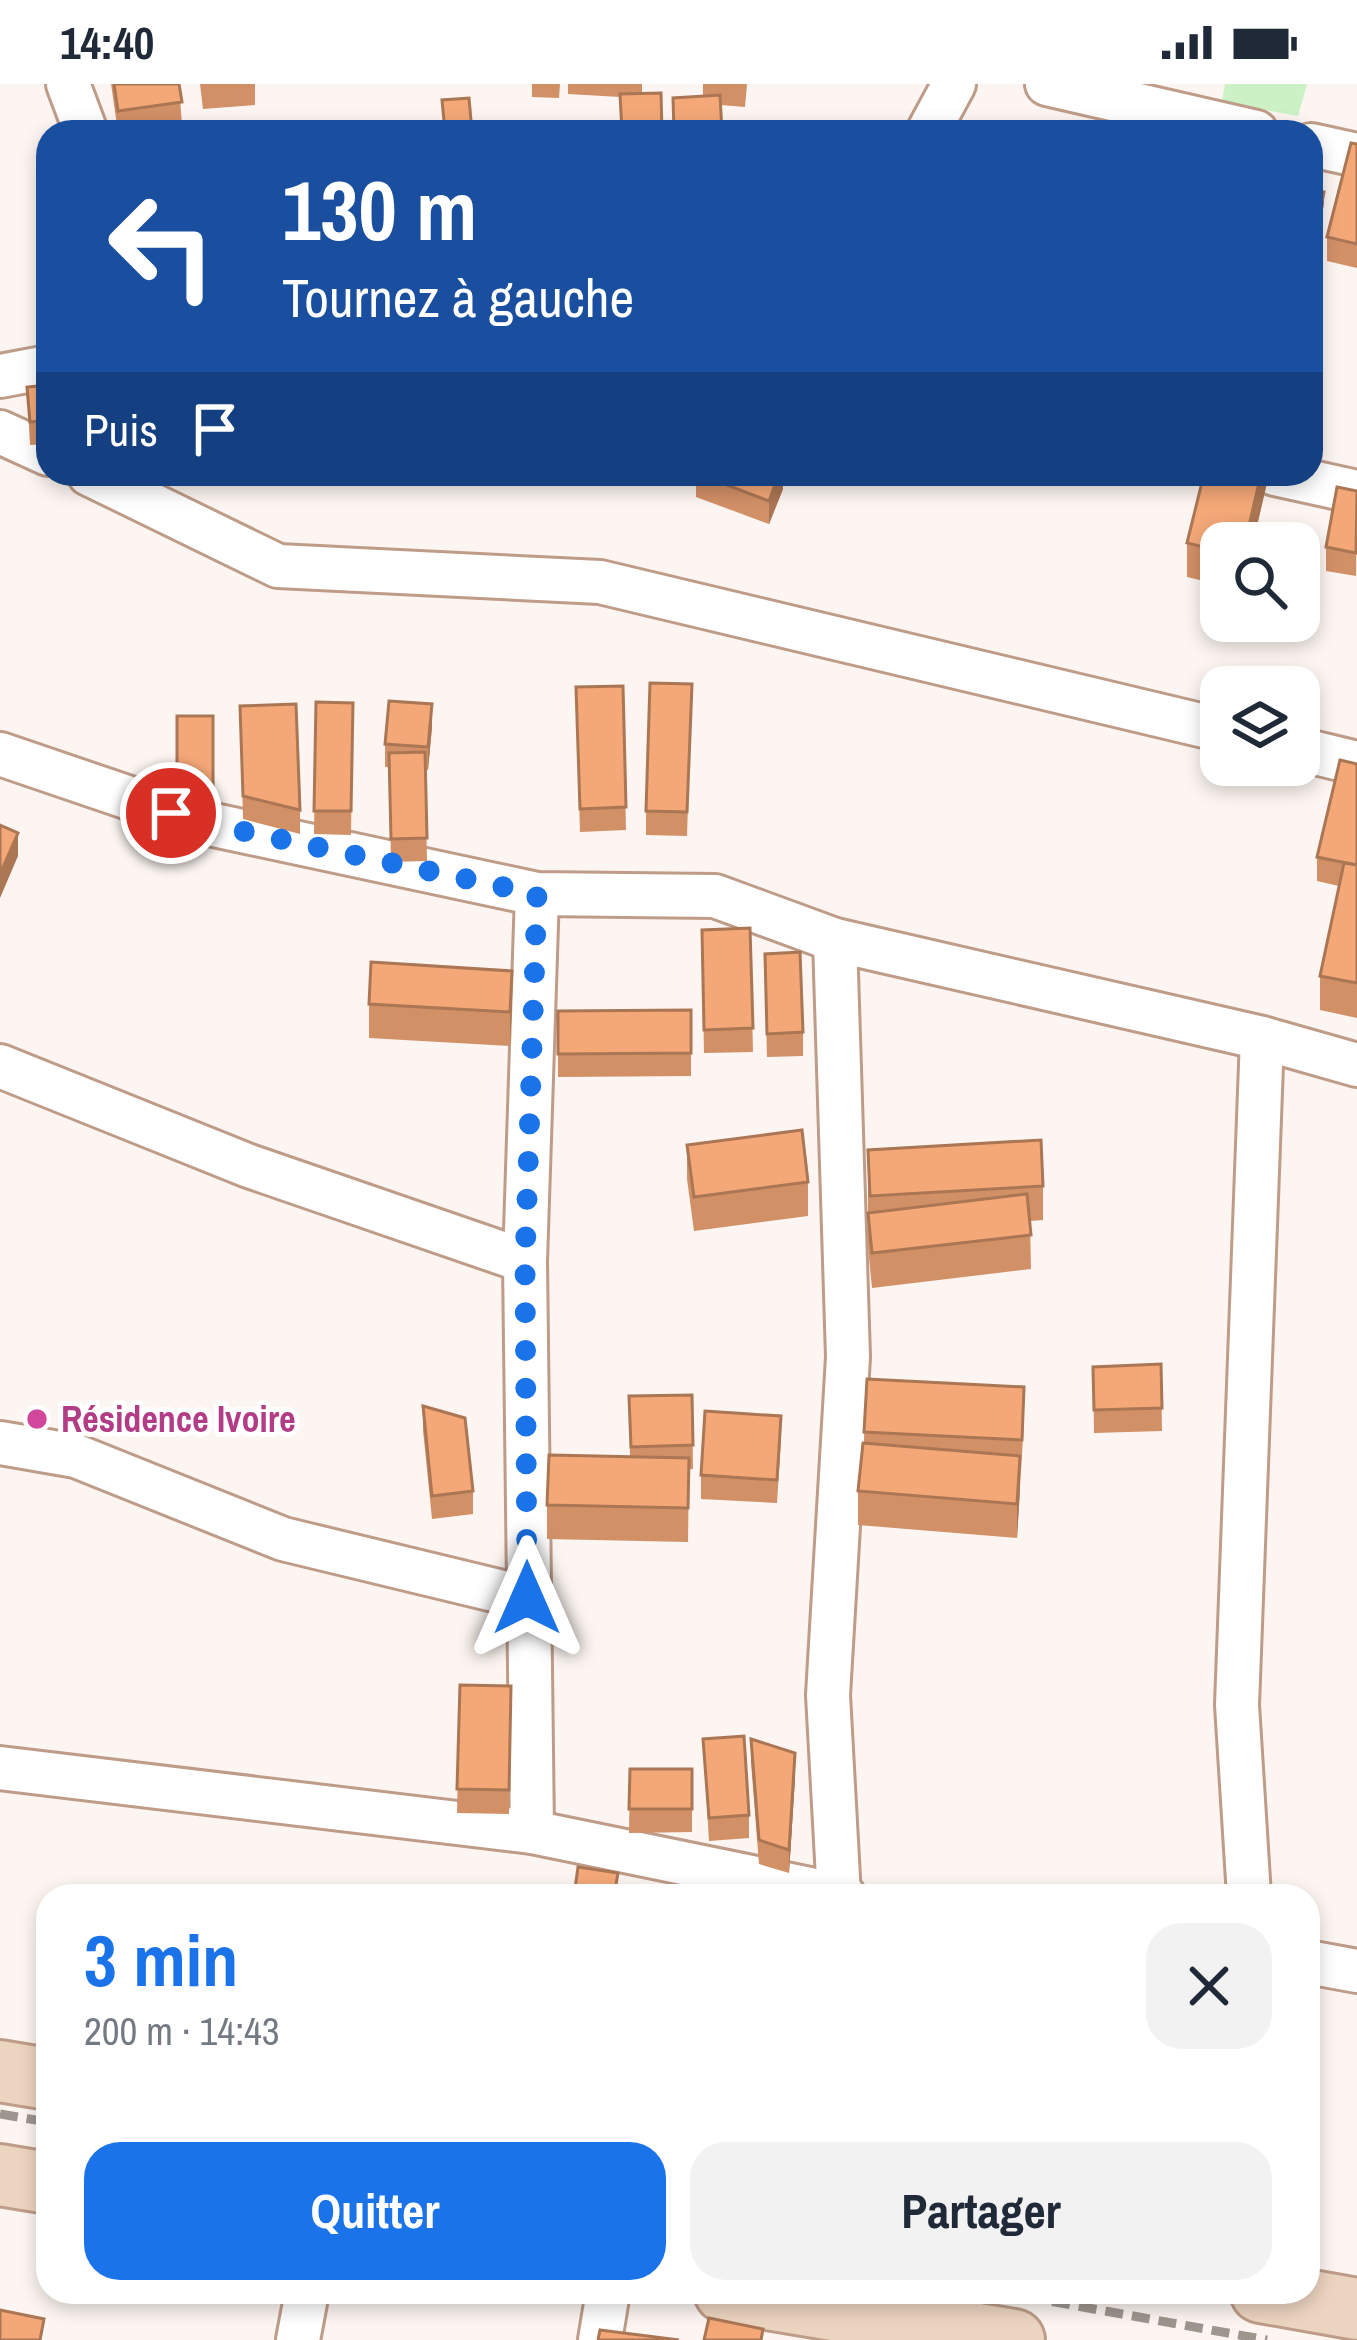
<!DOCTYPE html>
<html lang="fr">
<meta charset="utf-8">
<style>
:root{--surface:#fff;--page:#f2f2f3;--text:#1f2937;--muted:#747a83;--accent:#1a73e8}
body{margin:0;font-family:"Archivo Narrow",sans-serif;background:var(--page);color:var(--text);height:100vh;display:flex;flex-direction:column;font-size:45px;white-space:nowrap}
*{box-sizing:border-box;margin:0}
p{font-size:39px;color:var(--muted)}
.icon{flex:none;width:66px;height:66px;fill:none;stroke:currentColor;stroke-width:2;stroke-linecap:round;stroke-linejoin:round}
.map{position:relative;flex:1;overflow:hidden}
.panel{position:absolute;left:36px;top:1800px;width:1284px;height:420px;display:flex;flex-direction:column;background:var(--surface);border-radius:36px;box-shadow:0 6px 18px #0003}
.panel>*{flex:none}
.hud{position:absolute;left:36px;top:36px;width:1287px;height:366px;border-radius:36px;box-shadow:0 6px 18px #0003;background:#1a4fa0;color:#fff;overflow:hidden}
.tools{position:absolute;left:1200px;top:438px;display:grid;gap:24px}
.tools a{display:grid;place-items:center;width:120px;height:120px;border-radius:24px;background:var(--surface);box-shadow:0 6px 18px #0003;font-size:60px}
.pin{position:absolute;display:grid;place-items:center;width:102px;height:102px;color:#fff;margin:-51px;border:6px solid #fff;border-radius:50%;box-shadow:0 3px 12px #0007}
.me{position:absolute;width:132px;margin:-66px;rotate:0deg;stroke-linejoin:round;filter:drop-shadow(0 0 9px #0008)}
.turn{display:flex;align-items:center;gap:42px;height:252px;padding:0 48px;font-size:54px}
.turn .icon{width:156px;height:156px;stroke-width:2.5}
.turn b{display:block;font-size:84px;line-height:102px}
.then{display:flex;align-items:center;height:114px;padding:0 48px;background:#0003;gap:24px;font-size:45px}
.round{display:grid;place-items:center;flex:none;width:126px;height:126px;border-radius:36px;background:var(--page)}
.headline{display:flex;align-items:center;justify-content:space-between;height:204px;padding:0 48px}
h1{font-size:72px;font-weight:800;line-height:90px;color:var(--accent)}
.button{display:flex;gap:24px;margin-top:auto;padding:24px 48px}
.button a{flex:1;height:138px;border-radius:36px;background:var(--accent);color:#fff;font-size:48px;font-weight:800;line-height:138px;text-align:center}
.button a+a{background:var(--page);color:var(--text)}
.status{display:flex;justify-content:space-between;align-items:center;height:84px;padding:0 60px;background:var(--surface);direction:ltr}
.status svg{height:33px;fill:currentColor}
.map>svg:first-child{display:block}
.green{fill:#ccf1c4}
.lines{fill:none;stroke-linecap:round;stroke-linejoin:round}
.minor-casing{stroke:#be9c88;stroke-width:48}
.secondary-casing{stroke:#be9c88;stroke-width:66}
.minor{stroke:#fff;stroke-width:42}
.secondary{stroke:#ecd5c0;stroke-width:60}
.rail{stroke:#9e958e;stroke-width:9;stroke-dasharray:18 9;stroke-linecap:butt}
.wall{fill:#d29067}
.shaded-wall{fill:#ab7654}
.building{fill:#f4a878;stroke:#ab7654;stroke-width:3}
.route{stroke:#1a73e8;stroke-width:21;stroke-dasharray:0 37.8}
.hotel-dot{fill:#d1479c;stroke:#fff;stroke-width:4.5}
.labels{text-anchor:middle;stroke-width:10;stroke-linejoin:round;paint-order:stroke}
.hotel-label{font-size:36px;font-weight:bold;fill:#b23c85;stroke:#fff;text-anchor:start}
</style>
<div class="status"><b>14:40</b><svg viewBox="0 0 49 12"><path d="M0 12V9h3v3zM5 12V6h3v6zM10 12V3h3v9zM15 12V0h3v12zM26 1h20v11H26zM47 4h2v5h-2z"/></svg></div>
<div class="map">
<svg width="1357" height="2256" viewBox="0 0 1357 2256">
<rect width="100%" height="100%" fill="#fcf5f1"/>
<polygon class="green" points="1225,0 1307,0 1298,32 1222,18"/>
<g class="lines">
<g class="minor-casing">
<g id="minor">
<polyline points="68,0 86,48"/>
<polyline points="1047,0 1256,48"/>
<polyline points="928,48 954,0"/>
<polyline points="1311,61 1357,71"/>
<polyline points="0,292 48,283"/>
<polyline points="0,348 48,370"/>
<polyline points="89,390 278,482 600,498 1221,646"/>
<polyline points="1275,390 1357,408"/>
<polyline points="1299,665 1357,679"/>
<polyline points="0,670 200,738 537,810 715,812 835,856 1262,954 1357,981"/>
<polyline points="835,856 848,1273 828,1611 839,1812"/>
<polyline points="0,982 249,1082 525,1177"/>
<polyline points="0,1359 76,1372 283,1455 527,1514"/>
<polyline points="0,1684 532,1748 844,1812"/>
<polyline points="532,1748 525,1177 537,810"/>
<polyline points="1249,1812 1237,1621 1262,954"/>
<polyline points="1308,1878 1357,1887"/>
<polyline points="298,2256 307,2208"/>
<polyline points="600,2256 608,2208"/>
</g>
</g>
<g class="secondary-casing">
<g id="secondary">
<polyline points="0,1987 48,1995"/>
<polyline points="0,2091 48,2099"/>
<polyline points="725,2208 1014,2256"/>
<polyline points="1261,2208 1357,2225"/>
</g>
</g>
<use href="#minor" class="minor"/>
<use href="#secondary" class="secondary"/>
<g class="rail">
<polyline points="0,2030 48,2038"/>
<polyline points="999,2208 1267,2256"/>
</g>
</g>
<g class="wall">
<polygon points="111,0 179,0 182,41 134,48 118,48"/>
<polygon points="200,0 255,0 255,21 203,25"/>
<polygon points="532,0 560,0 559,14 532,13"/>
<polygon points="568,0 642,0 642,9 662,48 621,48 620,13 568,10"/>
<polygon points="703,0 747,0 745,23 721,21 703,12"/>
<polygon points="1357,60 1357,184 1327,177 1327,153"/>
<polygon points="48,301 48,360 30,361 27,303"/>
<polygon points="696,390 783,390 783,405 769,440 696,413"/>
<polygon points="823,390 849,390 847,397"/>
<polygon points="1269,390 1253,459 1221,459 1221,501 1187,493 1187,459"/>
<polygon points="1357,407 1356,492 1326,487 1326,463"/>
<polygon points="692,600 687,752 646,751 646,727"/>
<polygon points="623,602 626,746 580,748 576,603"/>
<polygon points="316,618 353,619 351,751 314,750"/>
<polygon points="240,622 300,726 300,750 243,735"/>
<rect x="177" y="632" width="36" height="97"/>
<polygon points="432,643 428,686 425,686 427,777 391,778 389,683 385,683 385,660"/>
<polygon points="1357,680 1357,934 1320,926 1320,892 1339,802 1317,797 1317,773"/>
<polygon points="750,844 753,968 704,969 702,846"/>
<polygon points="765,893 803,948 803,972 767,973"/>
<polygon points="369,920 512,921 510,962 369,954"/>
<polygon points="691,926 691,992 558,993 558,927"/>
<polygon points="687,1061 808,1098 808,1132 694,1147 687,1095"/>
<polygon points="868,1066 1043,1102 1043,1136 1030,1137 1031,1185 872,1204 868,1163"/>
<polygon points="1161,1280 1162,1347 1094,1349 1093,1283"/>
<polygon points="867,1295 1024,1337 1017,1454 858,1441 858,1407 864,1359"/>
<polygon points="692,1311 693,1385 689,1385 688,1458 547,1455 547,1421 630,1373 629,1312"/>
<polygon points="423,1322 473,1407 473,1430 432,1435 423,1346"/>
<polygon points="781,1355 777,1419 701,1415 701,1391"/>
<polygon points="460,1601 511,1602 509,1730 457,1729"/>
<polygon points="703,1655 749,1731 749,1754 709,1757"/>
<polygon points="751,1655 795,1693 789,1789 759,1780 751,1678"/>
<polygon points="630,1685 692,1685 692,1748 629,1749"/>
</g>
<g class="shaded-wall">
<polygon points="1324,108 1324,120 1314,173 1314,161"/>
<polygon points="779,390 783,390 783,405 769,440 769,417"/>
<polygon points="1261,390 1269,390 1253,459 1245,459"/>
<polygon points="432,620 432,643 428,686 428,663"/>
<polygon points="18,749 18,772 0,814 0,790"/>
<polygon points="512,887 512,921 510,962 510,928"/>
<polygon points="1020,1372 1020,1406 1017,1454 1017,1420"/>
<polygon points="795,1669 795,1693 789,1789 789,1766"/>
</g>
<g class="building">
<polygon points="114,0 179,0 182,18 118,27"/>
<polygon points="661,9 662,48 622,48 620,10"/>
<polygon points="720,11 722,48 674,48 673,14"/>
<polygon points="469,14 472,48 445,48 442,16"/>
<polygon points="1351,59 1357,60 1357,160 1327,153"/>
<polygon points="1311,106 1324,108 1314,161 1311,161"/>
<polygon points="48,301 48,336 30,338 27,303"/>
<polygon points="698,390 779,390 769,417"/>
<polygon points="1204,390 1261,390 1245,459 1221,459 1221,467 1187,459"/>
<polygon points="1337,403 1357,407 1356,469 1326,463"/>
<polygon points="650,599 692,600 687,728 646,727"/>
<polygon points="623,602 626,723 580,725 576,603"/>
<polygon points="389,617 432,620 428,663 385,660"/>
<polygon points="316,618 353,619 351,727 314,727"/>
<polygon points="296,620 300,726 243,712 240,622"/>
<polygon points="177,632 213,632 213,705 177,706"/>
<polygon points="425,668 427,754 391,755 389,669"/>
<polygon points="1340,676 1357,680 1357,781 1317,773"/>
<polygon points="0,741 18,749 0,790"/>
<polygon points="1344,779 1357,781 1357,899 1320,892"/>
<polygon points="750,844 753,944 704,946 702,846"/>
<polygon points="800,868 803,948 767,950 765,870"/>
<polygon points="371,878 512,887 510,928 369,920"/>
<polygon points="691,926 691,969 558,970 558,927"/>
<polygon points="802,1046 808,1098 694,1113 687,1061"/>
<polygon points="1041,1056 1043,1102 870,1112 868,1066"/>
<polygon points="1027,1110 1031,1151 872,1169 868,1129"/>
<polygon points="1161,1280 1162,1324 1094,1326 1093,1283"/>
<polygon points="867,1295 1024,1303 1022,1356 864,1348"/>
<polygon points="692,1311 693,1361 631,1363 629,1312"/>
<polygon points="423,1322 465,1334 473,1407 432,1412"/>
<polygon points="705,1327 781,1332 777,1396 701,1391"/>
<polygon points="863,1359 1020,1372 1017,1420 858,1407"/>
<polygon points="549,1371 689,1374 688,1424 547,1421"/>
<polygon points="460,1601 511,1602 509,1706 457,1705"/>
<polygon points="744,1652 749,1731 709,1734 703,1655"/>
<polygon points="751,1655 795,1669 789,1766 759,1756"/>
<polygon points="630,1685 692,1685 692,1725 629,1725"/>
<polygon points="578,1783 618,1789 614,1812 574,1812"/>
<polygon points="0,2226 44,2235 40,2256 0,2256"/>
<polygon points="709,2234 763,2245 761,2256 704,2256"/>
<polygon points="600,2246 679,2256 598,2256"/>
</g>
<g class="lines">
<polyline class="route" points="171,729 200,738 537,810 525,1177 527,1514"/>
</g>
<circle class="hotel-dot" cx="37" cy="1335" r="12"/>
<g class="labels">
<g class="hotel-label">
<text x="61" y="1348">Résidence Ivoire</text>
</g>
</g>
</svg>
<div class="tools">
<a><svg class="icon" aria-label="search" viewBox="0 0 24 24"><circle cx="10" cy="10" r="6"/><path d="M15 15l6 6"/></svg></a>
<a><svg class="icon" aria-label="layers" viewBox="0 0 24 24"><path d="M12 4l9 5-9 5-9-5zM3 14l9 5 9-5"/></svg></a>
</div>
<div class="pin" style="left:171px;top:729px;background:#d93025"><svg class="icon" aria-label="arrive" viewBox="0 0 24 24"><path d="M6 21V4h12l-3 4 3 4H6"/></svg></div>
<svg class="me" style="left:527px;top:1514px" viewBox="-20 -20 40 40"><path d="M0-17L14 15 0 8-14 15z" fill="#1a73e8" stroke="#fff" stroke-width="4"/></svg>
<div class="hud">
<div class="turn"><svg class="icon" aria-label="left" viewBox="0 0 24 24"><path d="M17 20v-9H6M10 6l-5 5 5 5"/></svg><div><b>130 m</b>Tournez à gauche</div></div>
<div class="then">Puis<svg class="icon" aria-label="arrive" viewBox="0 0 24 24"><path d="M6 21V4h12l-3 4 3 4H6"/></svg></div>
</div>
<section class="panel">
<div class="headline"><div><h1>3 min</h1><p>200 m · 14:43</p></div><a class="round"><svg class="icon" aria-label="close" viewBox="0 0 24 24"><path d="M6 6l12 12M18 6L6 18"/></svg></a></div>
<div class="button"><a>Quitter</a><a>Partager</a></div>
</section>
</div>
